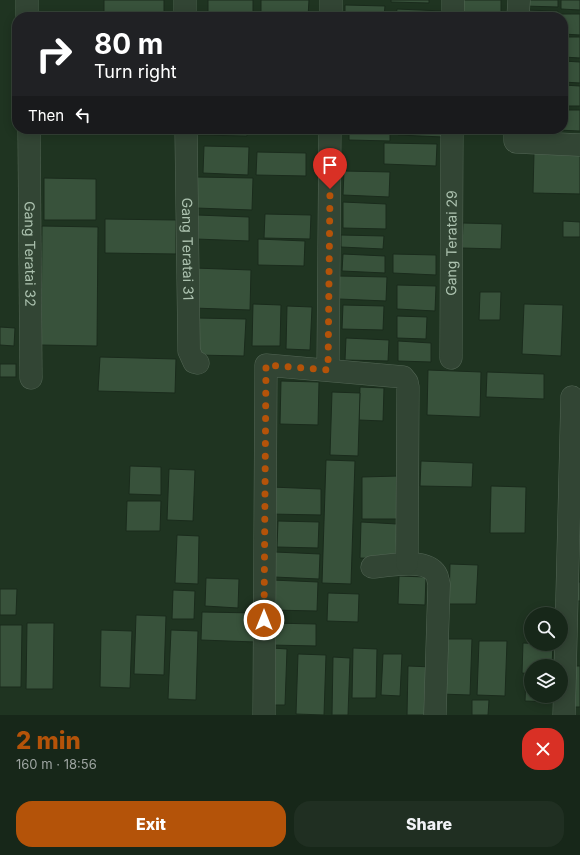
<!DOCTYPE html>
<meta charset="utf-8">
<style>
:root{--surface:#172719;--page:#202f22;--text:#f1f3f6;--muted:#9ea5a2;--line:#364438;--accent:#b45309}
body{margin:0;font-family:Inter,sans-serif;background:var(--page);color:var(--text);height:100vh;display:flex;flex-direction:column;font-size:15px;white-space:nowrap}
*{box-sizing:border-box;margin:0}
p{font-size:13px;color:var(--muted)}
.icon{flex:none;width:22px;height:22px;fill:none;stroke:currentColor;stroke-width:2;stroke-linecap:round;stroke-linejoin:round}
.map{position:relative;height:715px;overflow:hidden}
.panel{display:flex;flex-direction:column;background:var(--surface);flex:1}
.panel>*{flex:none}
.top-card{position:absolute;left:12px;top:12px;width:556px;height:122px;border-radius:16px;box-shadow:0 2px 10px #0003,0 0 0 1px var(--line);background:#202124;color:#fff;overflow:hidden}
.fabs{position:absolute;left:524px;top:607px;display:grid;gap:8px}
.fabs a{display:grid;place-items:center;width:44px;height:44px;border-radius:50%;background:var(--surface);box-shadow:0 2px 10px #0003,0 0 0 1px var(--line);font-size:20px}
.pin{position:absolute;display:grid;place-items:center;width:34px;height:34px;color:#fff;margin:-41px -17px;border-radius:50% 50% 50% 0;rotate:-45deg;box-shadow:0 0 4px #0007}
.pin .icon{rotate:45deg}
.me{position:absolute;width:44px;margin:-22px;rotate:0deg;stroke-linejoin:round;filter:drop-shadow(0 0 3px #0008)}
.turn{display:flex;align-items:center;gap:14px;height:84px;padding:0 16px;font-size:18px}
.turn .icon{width:52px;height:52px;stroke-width:2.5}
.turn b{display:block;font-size:28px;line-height:34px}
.then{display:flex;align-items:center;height:38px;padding:0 16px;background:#0003;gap:8px;font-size:15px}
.round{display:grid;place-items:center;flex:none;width:42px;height:42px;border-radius:16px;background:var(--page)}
.head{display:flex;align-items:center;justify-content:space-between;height:68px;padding:0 16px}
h1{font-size:24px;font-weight:800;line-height:30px;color:var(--accent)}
.button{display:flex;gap:8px;margin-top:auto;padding:8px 16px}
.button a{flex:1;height:46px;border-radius:16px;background:var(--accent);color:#fff;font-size:16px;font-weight:800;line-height:46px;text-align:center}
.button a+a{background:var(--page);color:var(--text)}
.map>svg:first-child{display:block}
.building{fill:#38523b;stroke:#1a2b1c}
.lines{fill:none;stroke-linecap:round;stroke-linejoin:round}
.minor-casing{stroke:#536655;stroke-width:23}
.minor{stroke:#324534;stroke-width:22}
.route{stroke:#b45309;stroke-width:7;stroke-dasharray:0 12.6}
.labels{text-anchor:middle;stroke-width:3;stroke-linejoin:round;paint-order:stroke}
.street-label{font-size:14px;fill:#acc2af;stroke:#18291a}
</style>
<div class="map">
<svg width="580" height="715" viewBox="0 0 580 715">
<rect width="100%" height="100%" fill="#1f3421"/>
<g class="building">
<rect x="104" y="0" width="60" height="17"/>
<polygon points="208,0 253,0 253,17 208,16"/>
<polygon points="261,0 309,0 308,17 261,17"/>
<polygon points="391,0 429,0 429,3 391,2"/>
<rect x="462" y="0" width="39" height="17"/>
<polygon points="524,0 558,0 558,7 524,6"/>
<polygon points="561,0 580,0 580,10 561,9"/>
<polygon points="345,5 385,6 384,17 345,17"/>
<polygon points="397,9 443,11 443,17 396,17"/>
<polygon points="524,10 558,11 558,17 523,17"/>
<polygon points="560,14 580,14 580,35 563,34 563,17 560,17"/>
<polygon points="563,37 580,37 580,58 563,57"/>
<polygon points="563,61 580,62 580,83 563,82"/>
<polygon points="563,85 580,86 580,106 563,106"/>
<polygon points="563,110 580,110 580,131 556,130 556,129 563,129"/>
<polygon points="197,129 247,129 247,136 197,135"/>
<polygon points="349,129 390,129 390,141 349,140"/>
<polygon points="398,129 444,129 443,137 398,135"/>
<polygon points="519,129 553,129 553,130"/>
<polygon points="384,143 437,144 436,166 384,164"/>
<polygon points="204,146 249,147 248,175 203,173"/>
<polygon points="257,152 306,153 306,176 256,175"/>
<polygon points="534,153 580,155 580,194 533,193"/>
<polygon points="344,171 390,172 389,197 343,195"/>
<polygon points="197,177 253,178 252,210 196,208"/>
<polygon points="44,178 96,179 96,220 44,220"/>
<polygon points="343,202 386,204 386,229 343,228"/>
<polygon points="265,214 311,215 310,239 264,238"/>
<polygon points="197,215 249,217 249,241 196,239"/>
<polygon points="105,219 176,220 176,254 105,253"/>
<polygon points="563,221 580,222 580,237 563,237"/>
<polygon points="463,223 502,224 501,249 462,248"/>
<polygon points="42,226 98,227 97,346 41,345"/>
<polygon points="341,235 384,236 383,249 341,247"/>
<polygon points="258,239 305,241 304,266 258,265"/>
<polygon points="343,254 385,256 385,273 342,271"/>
<polygon points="393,254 436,255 436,275 393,273"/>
<polygon points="194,268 251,270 250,310 193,308"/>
<polygon points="339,276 387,277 386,301 339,299"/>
<polygon points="397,285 436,286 435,311 397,309"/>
<polygon points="480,292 501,292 500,320 479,320"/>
<polygon points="253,304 281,305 280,346 252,346"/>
<polygon points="524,304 563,305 561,356 522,354"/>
<polygon points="343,305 384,306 383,330 342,329"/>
<polygon points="287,306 312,307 310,350 286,349"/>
<polygon points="397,316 427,317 426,339 397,338"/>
<polygon points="198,318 246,319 244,356 197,355"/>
<polygon points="0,327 15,328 14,346 0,345"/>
<polygon points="346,338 389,340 388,361 345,360"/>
<polygon points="398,341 431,343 431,362 398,361"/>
<polygon points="100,357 176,359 175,393 98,391"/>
<rect x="0" y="364" width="16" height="13"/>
<polygon points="428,370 481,372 480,417 427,415"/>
<polygon points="487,372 544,374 544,399 486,397"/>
<polygon points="281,381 319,382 318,425 280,424"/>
<polygon points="360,387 384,388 383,421 359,420"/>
<polygon points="332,392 360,393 358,456 330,455"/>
<polygon points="326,460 355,461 351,584 322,583"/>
<polygon points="421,461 473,463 472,487 420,486"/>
<polygon points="130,466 161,467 161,495 129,494"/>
<polygon points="169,469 195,470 193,521 167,520"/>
<polygon points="399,476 399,519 362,519 362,477"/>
<polygon points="491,486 526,487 525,533 490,533"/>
<polygon points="271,487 321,489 321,515 270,514"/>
<polygon points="127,501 161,501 160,531 126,531"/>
<polygon points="278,521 319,522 318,548 277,547"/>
<polygon points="361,522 397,524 396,559 360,558"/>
<polygon points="177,535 199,536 198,584 175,583"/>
<polygon points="275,552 320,554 319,579 274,577"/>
<polygon points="450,564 478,565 476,604 449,604"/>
<polygon points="399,576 426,577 425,605 398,604"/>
<polygon points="206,578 239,579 238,608 205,606"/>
<polygon points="272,580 318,582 317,611 271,610"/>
<rect x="574" y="582" width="6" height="19"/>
<polygon points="0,589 17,589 16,615 0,615"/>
<polygon points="173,590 195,591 194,619 172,619"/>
<polygon points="328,593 359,594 358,622 327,621"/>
<polygon points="202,612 256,613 255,642 201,640"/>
<polygon points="136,615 166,616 164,675 134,674"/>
<polygon points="27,623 54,623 53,689 26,689"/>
<polygon points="271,623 316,624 316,646 271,645"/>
<polygon points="0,625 22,625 21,687 0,687"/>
<polygon points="101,630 132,631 130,688 100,687"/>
<polygon points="171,630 198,631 196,700 168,699"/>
<polygon points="442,639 472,639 470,695 440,694"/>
<polygon points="479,641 507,641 505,696 477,695"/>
<polygon points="523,643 553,644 552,666 531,666 531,674 522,673"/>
<polygon points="272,648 287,649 285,705 271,705"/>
<polygon points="353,648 377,649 376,698 352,698"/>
<polygon points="298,654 326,655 324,715 296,714"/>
<polygon points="383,654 402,654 400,696 381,695"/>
<polygon points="333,657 350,658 348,715 332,715"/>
<polygon points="408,666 433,667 432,715 407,715"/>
<polygon points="573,666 580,666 580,707 572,707"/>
<polygon points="526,677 531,677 531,696 554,696 553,702 525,701"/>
<polygon points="472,700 489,700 488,715 472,715"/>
</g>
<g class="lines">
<g class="minor-casing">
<g id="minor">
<polyline points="27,0 27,17"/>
<polyline points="185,0 185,17"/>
<polyline points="331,17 331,0"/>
<polyline points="453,17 453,0"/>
<polyline points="518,17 519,0"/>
<path id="s1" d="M29 129 31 378"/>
<path id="s2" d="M186 129 189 351 194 362 198 363"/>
<polyline points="515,129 515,141 516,142 580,145"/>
<path id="s3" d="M451 358 452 129"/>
<polyline points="328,370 330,129"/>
<path d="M372 567C389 566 426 557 436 574 438 577 438 581 439 584L435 715"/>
<polyline points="264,715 266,365 403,377 407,382 408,387 407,563"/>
<polyline points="564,715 572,397"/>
</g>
</g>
<use href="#minor" class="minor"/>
</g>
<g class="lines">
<polyline class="route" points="264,620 266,365 328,370 330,189"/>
</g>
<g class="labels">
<g class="street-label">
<text dy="5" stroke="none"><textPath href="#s3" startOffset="115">Gang Teratai 29</textPath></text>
<text dy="5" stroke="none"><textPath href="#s2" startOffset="120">Gang Teratai 31</textPath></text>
<text dy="5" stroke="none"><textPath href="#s1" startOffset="125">Gang Teratai 32</textPath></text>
</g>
</g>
</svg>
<div class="fabs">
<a><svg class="icon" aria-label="search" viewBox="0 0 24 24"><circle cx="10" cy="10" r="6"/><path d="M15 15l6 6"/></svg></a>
<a><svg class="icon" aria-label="layers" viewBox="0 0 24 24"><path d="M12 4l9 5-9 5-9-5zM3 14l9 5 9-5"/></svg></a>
</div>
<div class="pin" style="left:330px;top:189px;background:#d93025"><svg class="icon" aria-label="arrive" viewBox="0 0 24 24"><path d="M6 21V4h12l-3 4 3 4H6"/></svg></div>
<svg class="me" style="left:264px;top:620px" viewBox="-20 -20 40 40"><circle r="17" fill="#b45309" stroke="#fff" stroke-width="3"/><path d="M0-11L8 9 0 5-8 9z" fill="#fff"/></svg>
<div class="top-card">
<div class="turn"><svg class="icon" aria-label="right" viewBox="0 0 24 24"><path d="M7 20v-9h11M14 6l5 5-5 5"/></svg><div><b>80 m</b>Turn right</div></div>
<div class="then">Then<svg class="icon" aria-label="left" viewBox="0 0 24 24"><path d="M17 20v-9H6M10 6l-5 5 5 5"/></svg></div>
</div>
</div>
<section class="panel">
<div class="head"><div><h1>2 min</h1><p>160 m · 18:56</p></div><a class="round" style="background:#d93025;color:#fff"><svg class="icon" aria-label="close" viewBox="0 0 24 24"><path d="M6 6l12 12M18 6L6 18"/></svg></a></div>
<div class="button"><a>Exit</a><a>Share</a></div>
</section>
